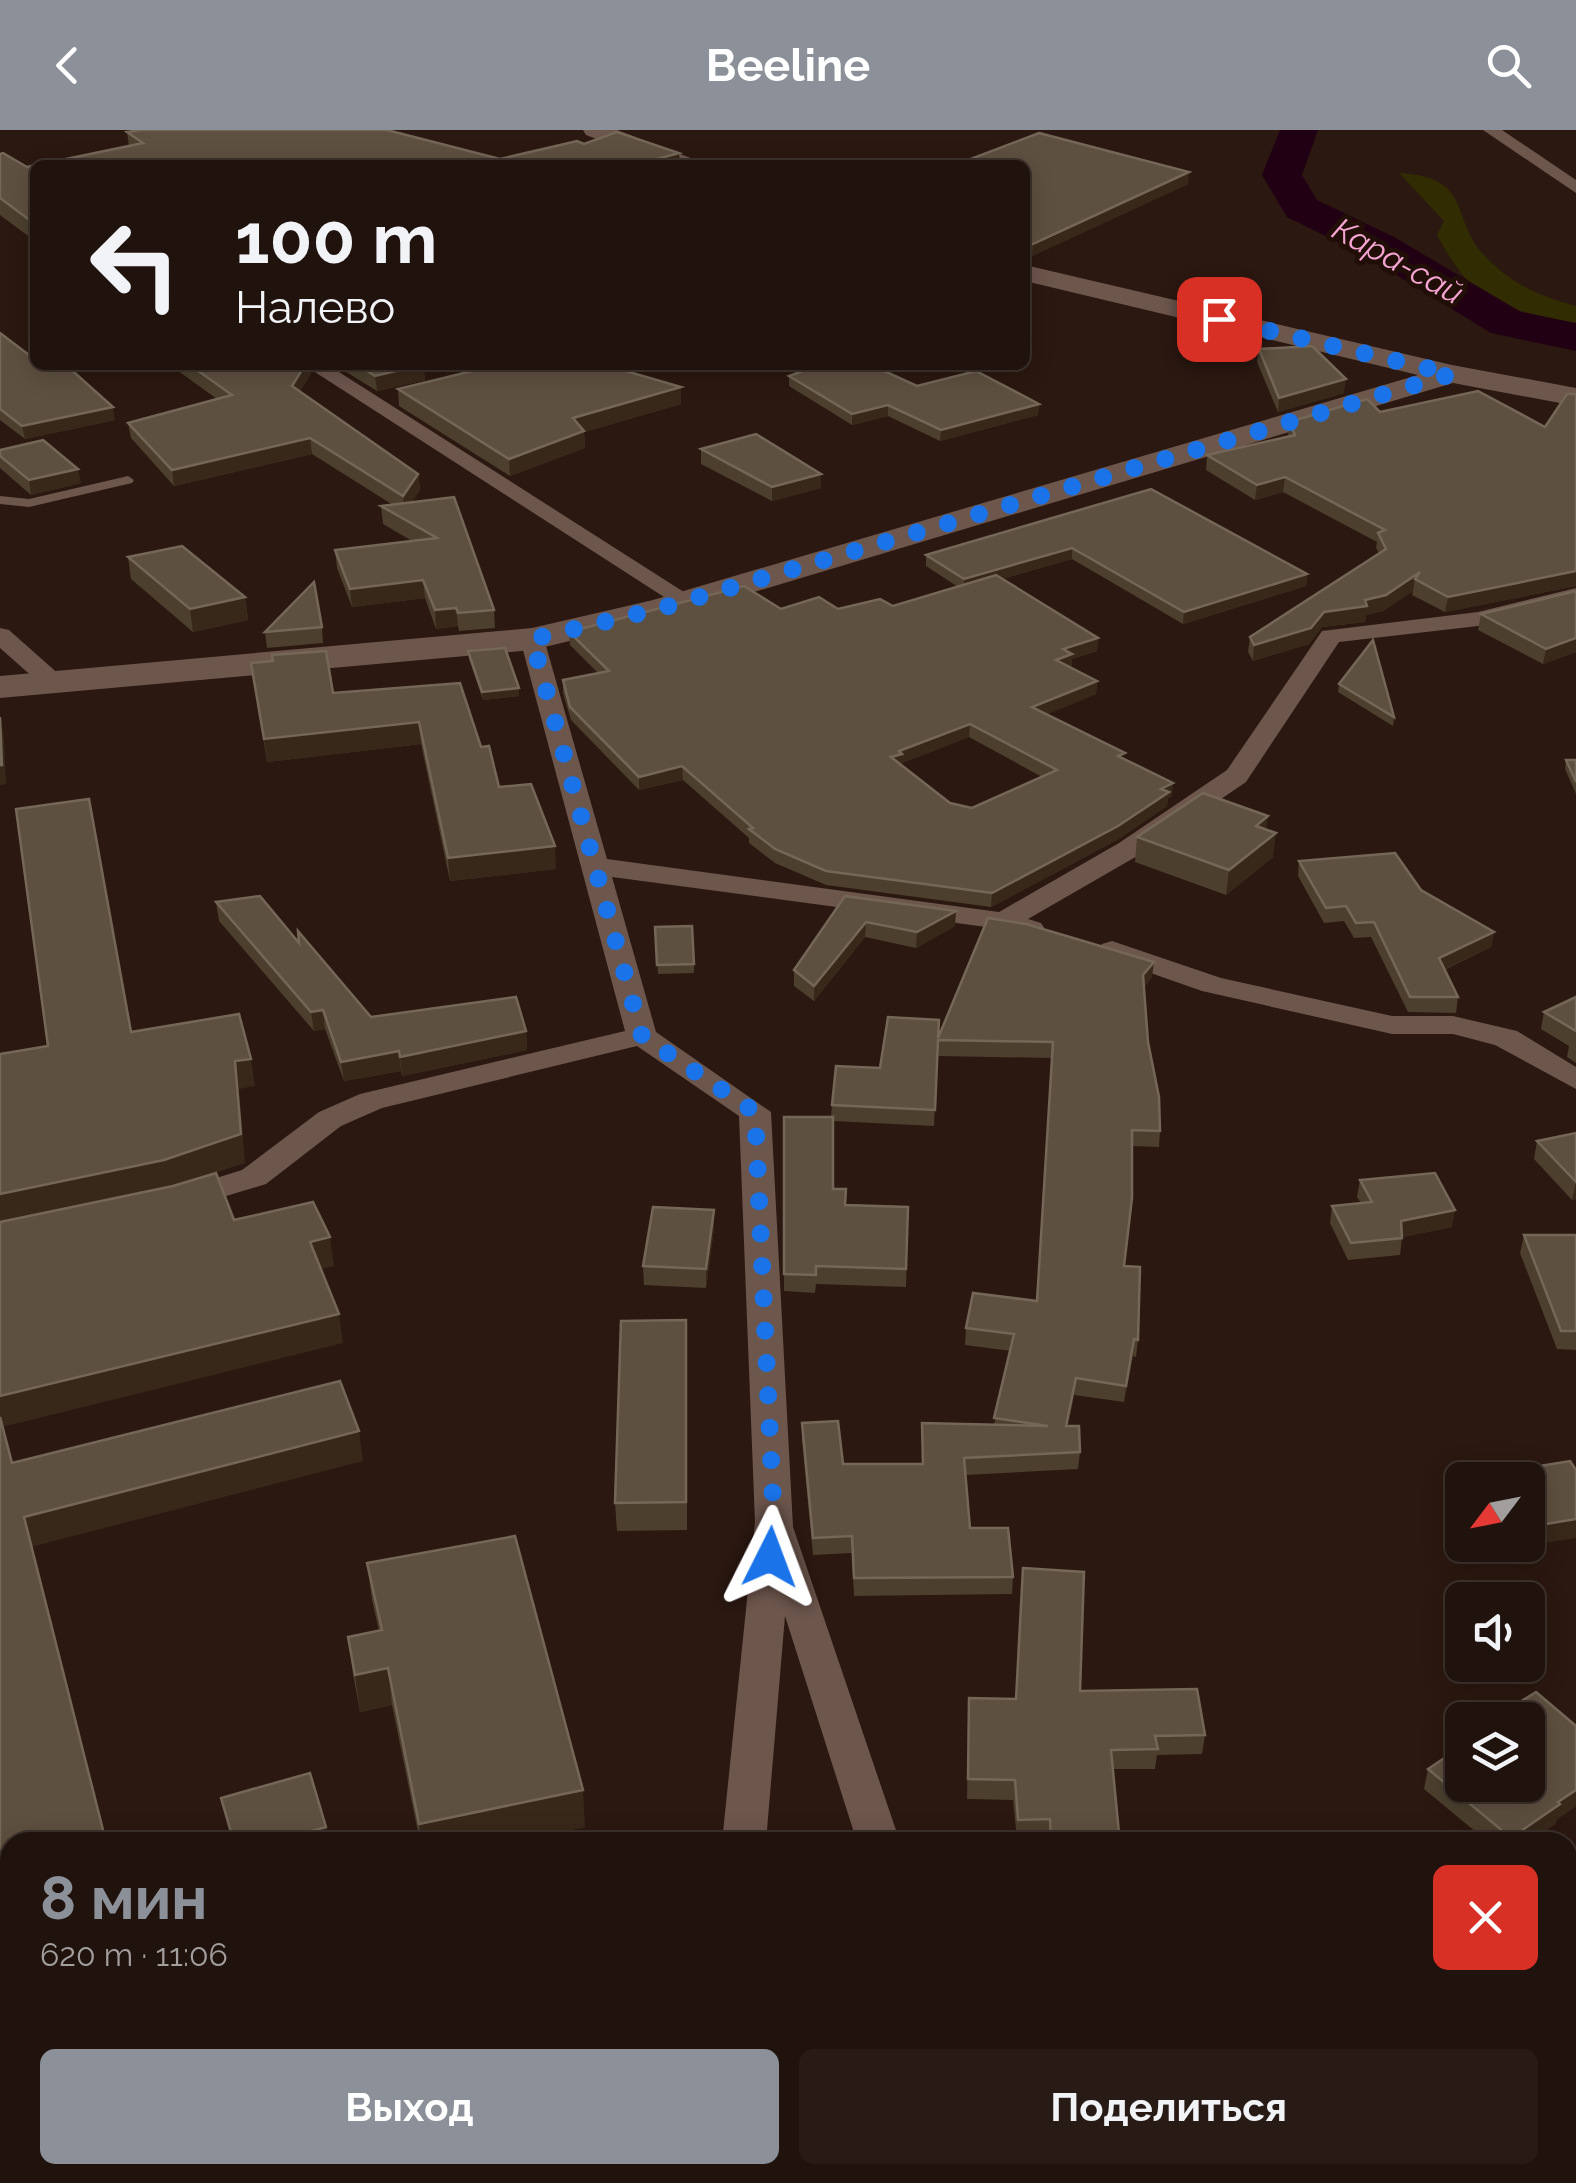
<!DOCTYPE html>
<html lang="ru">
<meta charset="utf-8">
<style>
:root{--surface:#20120c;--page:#281b15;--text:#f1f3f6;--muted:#a29e9d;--line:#3d322d;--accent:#8c9099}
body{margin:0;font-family:Raleway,sans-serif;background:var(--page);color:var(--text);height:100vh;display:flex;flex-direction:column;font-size:38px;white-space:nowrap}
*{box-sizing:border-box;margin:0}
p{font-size:32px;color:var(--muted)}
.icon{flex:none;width:55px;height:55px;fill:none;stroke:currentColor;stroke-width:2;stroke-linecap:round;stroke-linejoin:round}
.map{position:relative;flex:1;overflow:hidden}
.details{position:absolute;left:0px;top:1702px;width:1578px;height:352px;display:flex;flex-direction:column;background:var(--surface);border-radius:30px 30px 0 0;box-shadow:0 5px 25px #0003,0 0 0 2px var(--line)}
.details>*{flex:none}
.hud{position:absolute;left:30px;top:30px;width:1000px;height:210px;border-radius:15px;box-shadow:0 5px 25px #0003,0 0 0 2px var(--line);background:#20120c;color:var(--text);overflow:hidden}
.needle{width:65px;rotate:238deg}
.buttons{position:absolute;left:1445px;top:1332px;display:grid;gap:20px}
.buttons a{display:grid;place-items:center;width:100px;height:100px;border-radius:15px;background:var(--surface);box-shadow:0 5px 25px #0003,0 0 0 2px var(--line);font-size:50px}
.pin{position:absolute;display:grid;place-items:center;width:85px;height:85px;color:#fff;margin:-42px;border-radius:20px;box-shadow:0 5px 15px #0006}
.me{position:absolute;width:110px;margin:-55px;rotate:3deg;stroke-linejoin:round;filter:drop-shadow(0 0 8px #0008)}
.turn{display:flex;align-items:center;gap:35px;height:210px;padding:0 40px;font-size:45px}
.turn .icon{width:130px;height:130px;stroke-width:2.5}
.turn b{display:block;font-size:70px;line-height:85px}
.round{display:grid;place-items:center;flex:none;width:105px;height:105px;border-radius:15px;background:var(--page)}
.headline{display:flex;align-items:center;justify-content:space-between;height:170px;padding:0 40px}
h1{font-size:60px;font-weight:700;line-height:75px;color:var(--accent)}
.cta{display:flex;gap:20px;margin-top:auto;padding:20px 40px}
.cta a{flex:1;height:115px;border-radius:15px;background:var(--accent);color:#fff;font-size:40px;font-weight:700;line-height:115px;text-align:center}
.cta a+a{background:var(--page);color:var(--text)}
header{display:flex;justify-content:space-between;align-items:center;height:130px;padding:0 40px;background:var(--accent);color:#fff;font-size:45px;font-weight:700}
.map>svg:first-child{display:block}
.green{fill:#322c02}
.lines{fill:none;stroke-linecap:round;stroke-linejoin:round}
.river{fill:#220014;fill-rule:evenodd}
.lane{fill:#6d564c;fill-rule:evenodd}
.street{fill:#6d564c;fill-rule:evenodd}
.secondary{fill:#6d564c;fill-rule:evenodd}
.wall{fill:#4c3f2e;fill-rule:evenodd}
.shaded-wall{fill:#38281a}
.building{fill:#5e5040;stroke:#746758;stroke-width:2.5;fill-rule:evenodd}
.route{stroke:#1a73e8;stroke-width:18;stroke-dasharray:0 32.4}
.labels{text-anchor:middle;stroke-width:10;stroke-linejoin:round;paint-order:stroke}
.far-water-label{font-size:32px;font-style:italic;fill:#f6a4d2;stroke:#210f07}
</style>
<header><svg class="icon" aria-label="back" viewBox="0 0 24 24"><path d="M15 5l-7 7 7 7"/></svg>Beeline<svg class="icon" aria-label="search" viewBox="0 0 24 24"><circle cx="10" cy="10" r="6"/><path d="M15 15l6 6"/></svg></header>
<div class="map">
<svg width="1576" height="2053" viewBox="0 0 1576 2053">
<rect width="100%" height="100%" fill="#2b1810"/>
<path class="green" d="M1399 43C1472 47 1450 85 1482 123 1508 152 1540 167 1576 176V194C1501 176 1476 178 1437 105L1444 91Z"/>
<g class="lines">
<polygon class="river" points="1280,0 1318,0 1302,45 1317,70 1394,107 1521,182 1576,193 1576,221 1491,203 1364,125 1287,87 1262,45"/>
<polygon class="lane" points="128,346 134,350 132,353 29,377 0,374 0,366 29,369"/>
<g class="street">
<polygon points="1483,0 1502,0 1576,50 1576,63"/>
<polygon points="304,235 328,235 698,471 694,476 678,476"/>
<polygon points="1576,458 1576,472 1478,496 1339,512 1246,652 1139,725 1028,789 1041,793 1045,799 1041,805 1031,808 1001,799 612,747 656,902 771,982 793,1397 900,1712 857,1712 785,1486 766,1712 722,1712 755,1392 739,986 637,916 382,978 341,996 266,1054 180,1080 168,1077 163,1070 168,1063 242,1040 319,982 360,964 625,901 520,509 523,504 532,502 544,509 607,729 999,782 1119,713 1227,640 1322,501 1478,482"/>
<polygon points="0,498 9,500 62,547 66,552 62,557 44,557 0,518"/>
<polygon points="1112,811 1221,848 1392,886 1453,886 1517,901 1576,937 1576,959 1495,915 1453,904 1392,904 1202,861 1102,826 1097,820 1102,814"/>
<polygon points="593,2045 641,2045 639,2053 591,2053"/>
</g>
<g class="secondary">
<polygon points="583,0 617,0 696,30 700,35 664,35 586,5"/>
<polygon points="1025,135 1452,235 1576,258 1576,276 1453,253 674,486 532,520 0,568 0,546 532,498 653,470 1418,245 1025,151"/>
</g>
</g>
<g class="wall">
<polygon points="127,2 500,29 584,14 679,23 680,35 37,35 129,16"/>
<polygon points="0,24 27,37 35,35 35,111 0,85"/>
<polygon points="1025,35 1188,54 1032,126 1025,124"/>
<polygon points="0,203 115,290 25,309 0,290"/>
<polygon points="1259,219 1344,263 1278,282 1257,232"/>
<polygon points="170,235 310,235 311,244 300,261 418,344 420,360 411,373 494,480 495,498 459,501 458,496 436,499 425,468 352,477 337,438 335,420 412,411 383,394 381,376 393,375 312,324 174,356 131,308 128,293 217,269"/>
<polygon points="335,235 423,235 425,250 377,261"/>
<polygon points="789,246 917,256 1039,274 1038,285 940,311 888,286 852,295 789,256"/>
<polygon points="398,259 681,274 584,302 585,318 510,346 399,276"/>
<polygon points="1576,264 1576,456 1445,482 1412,465 1413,461 1383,481 1366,485 1365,492 1322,497 1309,514 1253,531 1248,522 1250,507 1379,423 1376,418 1377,412 1283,362 1255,370 1206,340 1207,325 1288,307 1289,292 1380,282 1545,297"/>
<polygon points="701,319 821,358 772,371 701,334"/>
<polygon points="0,320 81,353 31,365 0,338"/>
<path d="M1026 397 1307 444 1306 456 1183 494 1072 429 1002 449 1098 508 1097 521 1072 529 1070 538 1097 551 1096 564 1047 584 1125 630 1172 666 1168 668 1167 676 1117 710 991 777 826 755 775 733 749 713V708L683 650 639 660 571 590 563 563V550L598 543 570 515 569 502 781 479H838L893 476 958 457 926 436V425ZM969 607 1042 647 972 678 950 673 902 635V633Z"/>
<polygon points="128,427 245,467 248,490 193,502 131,449"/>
<polygon points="1576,461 1576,522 1543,534 1478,500 1481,484"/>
<polygon points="322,497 323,513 267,518 265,502"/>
<polygon points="468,521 519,558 519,566 483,570 469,529"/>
<polygon points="251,533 481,617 499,657 556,739 450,751 421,614 267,632"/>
<polygon points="1339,554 1394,587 1393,596 1338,562"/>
<polygon points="1566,630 1576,630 1576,664 1565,639"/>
<polygon points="1266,699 1273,727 1226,765 1135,732 1137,707"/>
<polygon points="1299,731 1421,760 1494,802 1491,817 1444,840 1458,867 1456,883 1408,882 1371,807 1354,808 1344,791 1324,793 1298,746"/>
<polygon points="845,766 955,796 916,818 865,807 814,871 794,856 794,840"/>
<polygon points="216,772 299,813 371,887 526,901 527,920 402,946 401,941 344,951 325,899 314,901 219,791"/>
<polygon points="655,797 694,834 694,843 658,844"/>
<polygon points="1152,847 1144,857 1148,912 1160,1001 1159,1017 1132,1016 1124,1136 1138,1210 1136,1227 1133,1226 1124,1272 1074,1265 1068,1296 1080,1322 1078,1339 966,1345 970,1398 1013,1447 1012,1464 854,1466 852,1423 813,1425 802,1310 802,1293 843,1334 922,1334 922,1293 994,1295 1011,1221 965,1215 966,1198 1037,1171 1052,928 937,926 934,996 833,991 833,1059 846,1075 908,1077 906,1157 816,1154 815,1163 784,1161 784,987 831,987 832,975 880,938 938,907"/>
<polygon points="1576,867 1576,933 1567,927 1569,916 1541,899 1544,882"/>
<polygon points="1576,1003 1576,1069 1572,1070 1534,1029 1537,1011"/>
<polygon points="1360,1050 1452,1097 1402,1107 1400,1125 1348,1130 1330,1093 1332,1076 1361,1073 1357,1067"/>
<polygon points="714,1098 706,1158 644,1155 643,1136"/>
<polygon points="1524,1105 1576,1105 1576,1220 1557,1219 1520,1123"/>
<polygon points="687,1217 687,1400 617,1401 615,1373"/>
<polygon points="367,1433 585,1697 513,1712 420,1712 392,1575 360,1582 353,1544 348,1507 379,1501 372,1470"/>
<polygon points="1080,1561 1205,1605 1202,1624 1157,1625 1155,1639 1113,1639 1119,1703 1150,1712 1048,1712 1048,1709 1017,1709 1013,1670 967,1669 969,1568 1016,1569"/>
<polygon points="1576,1596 1576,1676 1557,1689 1555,1694 1529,1712 1488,1712 1424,1659 1428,1639"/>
<polygon points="221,1668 329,1712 232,1712"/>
<polygon points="1568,1818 1576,1841 1576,1880 1568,1881"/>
<polygon points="863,2045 1293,2045 1297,2053 864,2053"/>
</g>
<g class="shaded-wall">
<polygon points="679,23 680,35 635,35"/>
<polygon points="1189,42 1188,54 1032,126 1033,114"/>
<polygon points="305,235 310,235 311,244 294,271 292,256"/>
<polygon points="423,235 425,250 377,261 375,246"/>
<polygon points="1346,249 1344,263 1278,282 1279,268"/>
<polygon points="681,257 681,274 584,302 585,318 510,346 509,329 573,288"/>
<polygon points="1039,274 1038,285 940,311 941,300"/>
<polygon points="888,275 888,286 852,295 852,284"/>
<polygon points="113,277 115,290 25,309 22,296"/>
<polygon points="310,308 312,324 174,356 172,340"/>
<polygon points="78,339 81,353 31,365 29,350"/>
<polygon points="418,344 420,360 405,382 403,366"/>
<polygon points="821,344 821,358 772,371 772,357"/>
<polygon points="1285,347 1283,362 1255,370 1257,355"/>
<polygon points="1072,418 1072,429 964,460 964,449"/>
<polygon points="1576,441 1576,456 1445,482 1448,467"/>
<polygon points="1420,442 1415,449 1413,461 1383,481 1366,485 1365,492 1322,497 1309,514 1253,531 1254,515 1324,482"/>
<polygon points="1307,444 1306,456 1183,494 1184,482"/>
<polygon points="423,450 425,468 352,477 350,459"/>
<polygon points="245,467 248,490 193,502 190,479"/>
<polygon points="456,478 458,496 436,499 435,480"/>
<polygon points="1098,508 1097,521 1072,529 1072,537 1055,543 1056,530 1063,519"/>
<polygon points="1576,508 1576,522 1543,534 1546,519"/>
<polygon points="1097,551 1096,564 1031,591 1032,577"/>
<polygon points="519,558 519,566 483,570 482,562"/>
<polygon points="0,587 4,606 6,654 0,655"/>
<polygon points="419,592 421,614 267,632 264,609"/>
<polygon points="970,594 969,607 902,633 902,637 891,627 899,621"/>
<polygon points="682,636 683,650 639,660 639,647"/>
<polygon points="1173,653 1172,666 1168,668 1167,676 1117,710 991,777 992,763"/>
<polygon points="1268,686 1265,711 1256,696"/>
<polygon points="1276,703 1273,727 1226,765 1229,740"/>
<polygon points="555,716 556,739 450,751 448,728"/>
<polygon points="956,781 955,796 916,818 917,802"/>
<polygon points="866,792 865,807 814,871 814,856"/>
<polygon points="1494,802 1491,817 1436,843 1439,828"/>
<polygon points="1154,832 1152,847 1141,860 1143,845"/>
<polygon points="323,880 325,899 314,901 311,882"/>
<polygon points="526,901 527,920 402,946 400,927"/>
<polygon points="399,921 401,941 344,951 341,932"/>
<polygon points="251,929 255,956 239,959 245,1033 169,1058 0,1094 0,1064 235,931"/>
<polygon points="1576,1052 1576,1069 1572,1070"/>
<polygon points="714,1080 714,1098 706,1158 706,1139"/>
<polygon points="1455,1080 1452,1097 1398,1108 1401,1091"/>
<polygon points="330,1107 334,1136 314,1141 310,1112"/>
<polygon points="339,1184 343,1213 2,1297 0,1289 0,1266"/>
<polygon points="1134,1209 1133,1226 1124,1272 1126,1256"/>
<polygon points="1076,1248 1074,1265 1065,1313 1066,1296"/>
<polygon points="359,1301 363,1331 31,1417 24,1387"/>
<polygon points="1576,1389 1576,1408 1501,1420 1502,1415 1528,1415 1528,1397"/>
<polygon points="388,1538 392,1575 360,1582 355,1545"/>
<polygon points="583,1660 585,1697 513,1712 422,1712 419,1694"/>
<polygon points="1576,1660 1576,1676 1557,1689 1555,1694 1529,1712 1510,1712 1511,1708 1558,1672"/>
<polygon points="326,1697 329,1712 270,1712"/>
<polygon points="104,1704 106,1712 94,1712 93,1708"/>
<polygon points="10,1789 10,1822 0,1825 0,1792"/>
<polygon points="688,2045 772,2045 738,2053 684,2053 685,2046"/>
</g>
<g class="building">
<polygon points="140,0 387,0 500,29 577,11 584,14 617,2 679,23 635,35 37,35 143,13 127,2"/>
<polygon points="1039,3 1189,42 1033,114 1025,112 1025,35 955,35"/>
<polygon points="3,23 27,37 35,35 35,94 0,68 0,24"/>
<polygon points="0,203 33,228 35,228 35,235 66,235 113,277 22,296 0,279"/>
<polygon points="1312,216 1346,249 1279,268 1259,219"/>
<polygon points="190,235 305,235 292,256 418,344 403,366 310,308 172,340 128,293 232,265"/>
<polygon points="358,235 421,235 375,246"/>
<polygon points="497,235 605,235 681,257 573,288 584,301 509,329 398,259"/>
<polygon points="819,235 871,235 917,256 976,241 1039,274 941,300 888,275 852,284 789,246"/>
<polygon points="1478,261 1545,297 1567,264 1576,264 1576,441 1448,467 1415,449 1420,442 1386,465 1365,470 1367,476 1324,482 1311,498 1254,515 1250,507 1386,419 1378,403 1385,400 1285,347 1257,355 1207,325 1295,305 1289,292 1367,269 1380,282"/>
<polygon points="756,304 821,344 772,357 701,319"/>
<polygon points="43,310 78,339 29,350 0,326 0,320"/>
<polygon points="1151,359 1307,444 1184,482 1072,418 964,449 926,425"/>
<polygon points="454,367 494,480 458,483 456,478 435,480 423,450 350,459 335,420 437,408 381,376"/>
<polygon points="182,416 245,467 190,479 128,427"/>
<path d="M996 445 1098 508 1063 519 1072 524 1056 530 1097 551 1032 577 1125 623 1118 626 1173 653 1161 659 1169 662 1118 696 992 763 826 741 775 719 749 699 753 698 682 636 639 647 570 577 563 550 609 541 569 502 744 456 781 479 819 467 838 479 880 469 893 476ZM970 594 1057 640 972 678 950 673 891 627 902 624 899 621Z"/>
<polygon points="314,452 322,497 265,502"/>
<polygon points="1576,461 1576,508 1546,519 1481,484"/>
<polygon points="1373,510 1394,587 1339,554"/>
<polygon points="505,518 519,558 482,562 468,521"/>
<polygon points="326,521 333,563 460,553 481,617 489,616 499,657 531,654 555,716 448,728 419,592 264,609 251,533 273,531 272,525"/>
<polygon points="0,587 2,635 0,635"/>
<polygon points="1566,630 1576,630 1576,652"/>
<polygon points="1203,663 1268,686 1256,696 1276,703 1229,740 1137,707"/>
<polygon points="89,669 131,902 239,884 251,929 235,931 241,1004 164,1030 0,1064 0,924 48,916 16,679"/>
<polygon points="1395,723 1421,760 1494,802 1439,828 1458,867 1410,867 1374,792 1356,793 1346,776 1326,778 1299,731"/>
<polygon points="260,766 299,813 298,801 371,887 516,867 526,901 400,927 399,921 341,932 323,880 311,882 216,772"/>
<polygon points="845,766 956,781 917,802 866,792 814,856 794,840"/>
<polygon points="988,788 1026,794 1154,832 1143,845 1148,912 1159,967 1160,1001 1132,1000 1132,1068 1124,1136 1140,1137 1138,1210 1134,1209 1126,1256 1076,1248 1066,1296 1079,1296 1080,1322 964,1328 970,1398 1008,1398 1013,1447 854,1448 852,1406 813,1408 802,1293 838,1291 843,1334 923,1334 922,1293 1048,1296 994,1288 1014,1204 966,1198 973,1163 1037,1171 1053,912 938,910 935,980 832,975 836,936 880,938 888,887 939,890 938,908"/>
<polygon points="692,796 694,834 657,835 655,797"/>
<polygon points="1576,867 1576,901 1544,882"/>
<polygon points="784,987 833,987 833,1059 846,1059 845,1075 908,1077 906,1139 816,1136 816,1145 784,1144"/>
<polygon points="1576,1003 1576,1052 1537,1011"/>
<polygon points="216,1043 234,1090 313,1072 330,1107 310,1112 339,1184 0,1266 0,1092 173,1056"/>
<polygon points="1435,1043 1455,1080 1401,1091 1402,1108 1351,1113 1332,1076 1372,1072 1360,1050"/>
<polygon points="653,1077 714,1080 706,1139 643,1136"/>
<polygon points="1524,1105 1576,1105 1576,1201 1561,1201"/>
<polygon points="686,1190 686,1372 615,1373 621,1191"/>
<polygon points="340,1251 359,1301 24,1387 104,1704 93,1708 94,1712 10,1712 10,1789 0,1792 0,1287 12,1333"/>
<polygon points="1570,1331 1576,1340 1576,1389 1528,1397 1528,1350 1475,1350 1473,1347"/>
<polygon points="515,1406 583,1660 419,1694 388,1538 355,1545 348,1507 382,1500 367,1433"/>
<polygon points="1023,1438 1084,1442 1080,1561 1197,1559 1205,1605 1155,1606 1158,1619 1111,1620 1119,1703 1150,1704 1150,1712 1051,1712 1050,1689 1018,1690 1015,1650 968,1649 969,1568 1016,1569"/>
<polygon points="1536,1562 1576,1596 1576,1660 1558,1672 1560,1674 1511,1708 1428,1639 1462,1616 1462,1655 1528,1655 1528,1590 1491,1590"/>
<polygon points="310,1643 326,1697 270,1712 234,1712 221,1668"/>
<polygon points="1568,1818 1576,1841 1576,1861 1568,1862"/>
<polygon points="98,2045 176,2045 176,2053 99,2053"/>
<polygon points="636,2045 688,2045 685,2046 684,2053 635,2053"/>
<polygon points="867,2045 1293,2045 1297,2053 1009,2053 1007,2050 994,2053 868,2053"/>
</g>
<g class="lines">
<polyline class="route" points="770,1427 774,1392 755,982 642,906 532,509 662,478 1452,244 1219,189"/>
</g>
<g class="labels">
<g class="far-water-label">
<text transform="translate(1398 131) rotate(29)" y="11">Кара-сай</text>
</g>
</g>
</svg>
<div class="buttons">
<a><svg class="needle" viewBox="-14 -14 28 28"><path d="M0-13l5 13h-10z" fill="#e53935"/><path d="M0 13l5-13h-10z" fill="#a29e9d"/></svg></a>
<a><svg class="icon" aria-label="sound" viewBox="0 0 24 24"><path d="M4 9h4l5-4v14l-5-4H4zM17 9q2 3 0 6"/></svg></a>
<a><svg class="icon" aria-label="layers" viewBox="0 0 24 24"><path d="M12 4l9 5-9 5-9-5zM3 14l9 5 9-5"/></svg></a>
</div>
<div class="pin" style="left:1219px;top:189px;background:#d93025"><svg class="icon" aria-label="arrive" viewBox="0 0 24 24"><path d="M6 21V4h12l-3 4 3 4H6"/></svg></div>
<svg class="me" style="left:770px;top:1427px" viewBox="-20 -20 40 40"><path d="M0-17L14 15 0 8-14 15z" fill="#1a73e8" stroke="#fff" stroke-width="4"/></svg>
<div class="hud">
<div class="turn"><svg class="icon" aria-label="left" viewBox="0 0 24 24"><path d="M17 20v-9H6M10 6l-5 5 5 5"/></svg><div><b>100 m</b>Налево</div></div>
</div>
<section class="details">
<div class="headline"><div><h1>8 мин</h1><p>620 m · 11:06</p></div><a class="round" style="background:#d93025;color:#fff"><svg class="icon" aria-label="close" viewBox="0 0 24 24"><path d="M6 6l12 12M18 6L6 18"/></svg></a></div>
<div class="cta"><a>Выход</a><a>Поделиться</a></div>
</section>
</div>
